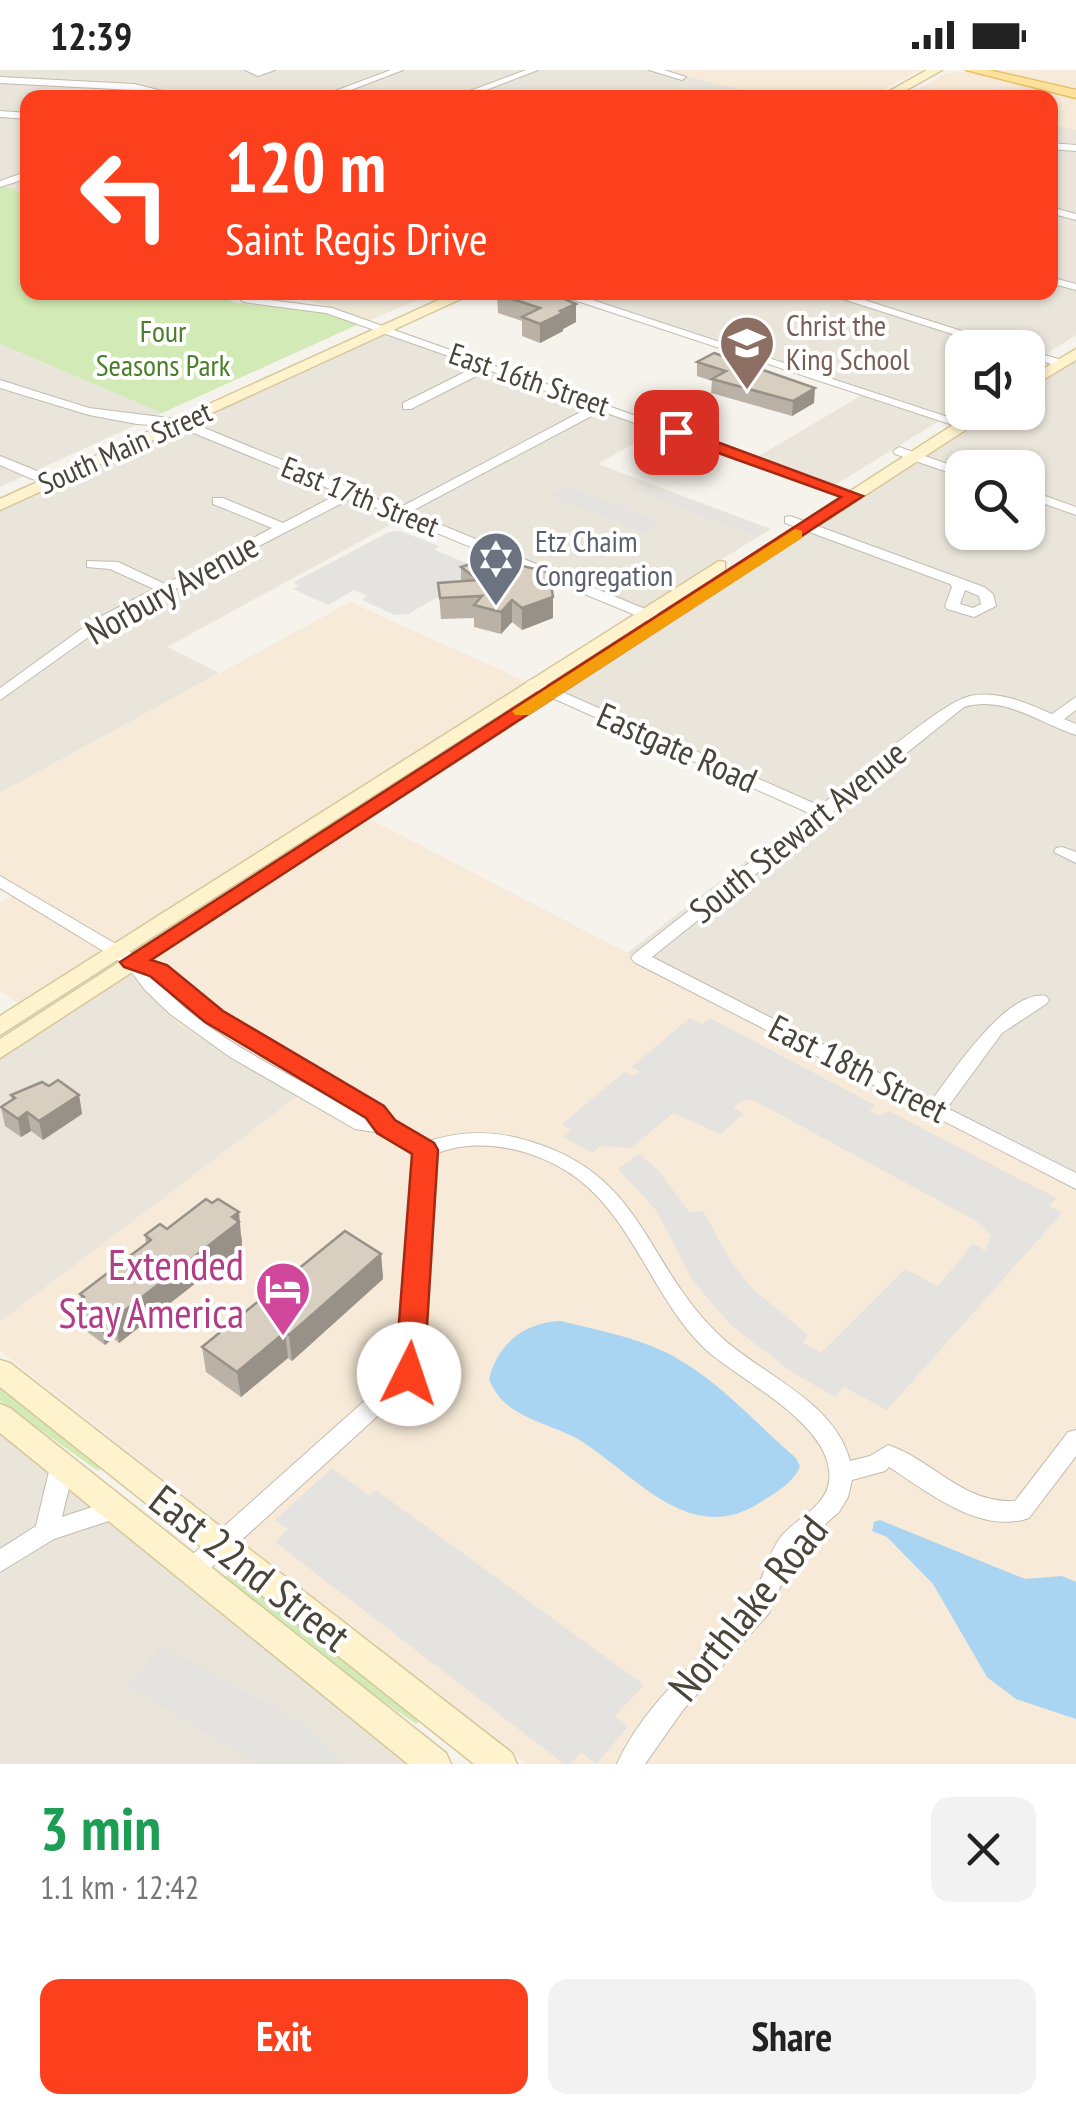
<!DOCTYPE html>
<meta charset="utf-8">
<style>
:root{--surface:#fff;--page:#f2f2f2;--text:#222;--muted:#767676;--accent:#fc3f1d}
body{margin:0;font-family:"PT Sans Narrow",sans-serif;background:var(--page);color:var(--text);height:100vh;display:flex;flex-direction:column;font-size:38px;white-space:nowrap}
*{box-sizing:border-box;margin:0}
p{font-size:32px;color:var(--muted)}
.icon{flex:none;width:55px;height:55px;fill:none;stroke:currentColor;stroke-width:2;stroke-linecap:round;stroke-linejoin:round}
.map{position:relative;height:1694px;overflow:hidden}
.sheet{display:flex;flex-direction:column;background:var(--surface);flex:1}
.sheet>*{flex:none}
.hud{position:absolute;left:20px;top:20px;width:1038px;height:210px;border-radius:20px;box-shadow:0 2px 8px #0004;background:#fc3f1d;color:#fff;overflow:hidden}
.controls{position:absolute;left:945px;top:260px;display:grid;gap:20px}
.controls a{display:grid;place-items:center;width:100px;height:100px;border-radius:20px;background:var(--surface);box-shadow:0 2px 8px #0004;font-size:50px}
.pin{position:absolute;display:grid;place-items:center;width:85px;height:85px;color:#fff;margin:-42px;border-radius:20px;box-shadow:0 5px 15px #0006}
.me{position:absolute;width:110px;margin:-55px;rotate:4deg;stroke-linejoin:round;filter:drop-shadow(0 0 8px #0008)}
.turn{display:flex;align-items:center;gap:35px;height:210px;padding:0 40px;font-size:45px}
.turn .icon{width:130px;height:130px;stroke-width:2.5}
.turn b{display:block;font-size:70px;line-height:85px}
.round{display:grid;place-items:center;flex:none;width:105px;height:105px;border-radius:20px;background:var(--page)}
.head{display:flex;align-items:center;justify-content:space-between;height:170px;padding:0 40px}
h1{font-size:60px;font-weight:700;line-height:75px;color:#1e9e55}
.primary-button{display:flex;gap:20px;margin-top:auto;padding:20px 40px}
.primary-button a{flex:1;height:115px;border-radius:20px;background:var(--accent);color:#fff;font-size:40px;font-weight:700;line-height:115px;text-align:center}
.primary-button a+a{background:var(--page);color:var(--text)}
.status{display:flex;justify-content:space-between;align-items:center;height:70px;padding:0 50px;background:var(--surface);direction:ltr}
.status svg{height:28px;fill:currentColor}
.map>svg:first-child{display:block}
.residential{fill:#eae5da}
.commercial{fill:#f7ead8}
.education{fill:#efe8d6}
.green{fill:#d2eab5}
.parking{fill:#e5e3e0}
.water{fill:#a9d4f2}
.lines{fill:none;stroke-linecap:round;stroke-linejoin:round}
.street-casing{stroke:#c2bbae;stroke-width:2}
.secondary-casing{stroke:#d6c79b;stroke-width:3}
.primary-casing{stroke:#e6c16a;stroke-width:3}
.street{fill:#fff;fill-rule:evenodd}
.secondary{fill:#fff3cd;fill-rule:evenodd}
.primary{fill:#ffe39c;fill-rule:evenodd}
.wall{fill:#bab2a6}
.shaded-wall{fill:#979187}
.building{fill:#d8cfc1;stroke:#979187;stroke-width:2.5}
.route{fill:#fc3f1d;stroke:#a42913;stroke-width:2.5}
.slow{fill:#f59e0b}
.labels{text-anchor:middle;stroke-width:8;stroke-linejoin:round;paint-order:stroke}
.far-education-label{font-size:30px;fill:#785e54;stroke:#fff;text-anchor:start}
.far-park-label{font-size:30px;fill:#4a7f2a;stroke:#fff}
.far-street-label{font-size:30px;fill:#4b4439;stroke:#fff}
.far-worship-label{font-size:30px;fill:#5b616d;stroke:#fff;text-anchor:start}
.street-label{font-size:35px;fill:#4b4439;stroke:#fff}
.near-hotel-label{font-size:42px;fill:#b23c85;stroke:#fff;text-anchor:end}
.near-street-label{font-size:42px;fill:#4b4439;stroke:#fff}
</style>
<div class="status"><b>12:39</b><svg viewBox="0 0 49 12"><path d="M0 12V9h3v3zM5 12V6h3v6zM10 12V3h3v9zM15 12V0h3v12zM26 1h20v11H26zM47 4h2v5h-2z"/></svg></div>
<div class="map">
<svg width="1076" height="1694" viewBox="0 0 1076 1694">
<rect width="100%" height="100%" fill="#f6f3ec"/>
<g class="residential">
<polygon points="0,0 661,0 772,27 28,28 27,125 0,115"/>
<polygon points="1050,54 1076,60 1076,265 1028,296 1028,278 962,278 962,337 835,415 757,387 869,321 564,223 1050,222"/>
<polygon points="385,263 659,359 598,394 771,459 641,539 187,353"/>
<polygon points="0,274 162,343 0,417"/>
<polygon points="1076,284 1076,439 1028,423 1028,398 962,398 962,401 921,387 987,343 1028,342 1028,316"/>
<polygon points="181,355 403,448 167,577 219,603 0,723 0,438"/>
<polygon points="917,389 962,405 962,462 1028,462 1028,427 1076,443 1076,1116 627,883 817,736 562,621"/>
<polygon points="129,903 179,954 298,1026 0,1252 0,988"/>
<polygon points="0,1357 414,1694 0,1694"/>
</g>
<g class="commercial">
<polygon points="661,0 920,0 868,28 772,27"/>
<polygon points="980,0 1076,0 1076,22"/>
<polygon points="965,2 1076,28 1076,60 1050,54 1050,28 903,28 947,3"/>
<polygon points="350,532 527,612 115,875 0,806 0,723"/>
<polygon points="366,747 1076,1116 1076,1694 526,1694 0,1281 0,1252 298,1026 179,954 129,903"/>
<polygon points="14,825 105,881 22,935 0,921 0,833"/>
</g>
<polygon class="education" points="285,223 434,223 370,250"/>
<g class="green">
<polygon points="0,115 27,124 28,222 209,223 237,233 317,240 359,254 162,343 0,274"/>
<polygon points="0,1316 101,1398 98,1401 0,1331"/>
<polygon points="232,1501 421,1648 416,1654 335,1598 223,1509"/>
</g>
<g class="parking">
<polygon points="649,415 756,455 763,460 754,465 637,421"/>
<polygon points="568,417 662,452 643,462 550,426"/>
<polygon points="400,461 439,476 435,480 466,493 472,490 483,494 462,513 408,544 395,545 362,530 367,526 354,520 328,535 293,519 299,516 294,512 389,462"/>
<polygon points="690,948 702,954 710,948 875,1035 870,1041 879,1046 889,1041 1056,1128 1049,1136 1062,1143 887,1340 844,1317 835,1327 792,1302 731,1255 693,1211 656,1140 618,1099 639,1084 659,1101 689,1142 703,1141 732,1193 753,1219 808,1265 803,1273 821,1283 905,1199 938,1216 973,1174 986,1181 991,1165 976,1151 755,1031 745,1030 733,1037 743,1044 721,1064 673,1043 631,1078 600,1076 592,1083 564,1067 571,1060 562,1054 624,1002 635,1006 639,1001 631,997"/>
<polygon points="332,1398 369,1426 376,1420 644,1615 615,1646 628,1657 596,1694 581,1682 571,1694 564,1694 275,1472 288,1459 275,1450"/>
<polygon points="162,1575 311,1659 344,1694 259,1694 127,1616"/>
</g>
<g class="water">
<path d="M561 1251C596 1260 632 1266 665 1282 716 1307 753 1351 796 1388L800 1396C793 1414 776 1422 761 1432 690 1478 637 1406 581 1371 548 1351 505 1350 489 1309 498 1273 525 1252 561 1251Z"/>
<polygon points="880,1450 1025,1509 1062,1506 1076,1512 1076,1649 1016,1629 987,1607 933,1514 887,1467 872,1461 874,1452"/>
</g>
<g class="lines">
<g class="street-casing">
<g id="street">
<polygon points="245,0 275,0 258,6"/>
<polygon points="391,0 403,0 330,28 316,28"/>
<polygon points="526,0 538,0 465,28 451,28"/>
<polygon points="649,0 664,0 686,7 682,10"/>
<polygon points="0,7 134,14 191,28 172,28 134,20 0,13"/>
<polygon points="749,25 759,28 745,28"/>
<polygon points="0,41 28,43 28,49 0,47"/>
<polygon points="1050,73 1076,75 1076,81 1050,79"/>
<polygon points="28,101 28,108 0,117 0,111"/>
<polygon points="1050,137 1076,144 1076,150 1050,143"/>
<polygon points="1050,207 1076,214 1076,220 1050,213"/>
<polygon points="550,222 568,222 972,355 962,358"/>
<polygon points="821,222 839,222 1015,278 996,278"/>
<polygon points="247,227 332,238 862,426 855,430 850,429 601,341 410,442 667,548 667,554 657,554 352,428 104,556 0,630 0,618 94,550 154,519 110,499 87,497 87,491 118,492 165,514 272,458 213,434 213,428 223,428 283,453 340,423 179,357 137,354 89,345 0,318 0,310 89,338 185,350 399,438 590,337 488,300 411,339 403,339 403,333 477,296 326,243 243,232 241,230"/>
<polygon points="1028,280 1065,291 1067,293 1061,297 1028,287"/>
<polygon points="899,377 962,399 962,407 895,384 893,381"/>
<polygon points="0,386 42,403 43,406 37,410 32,409 0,395"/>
<polygon points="1028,420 1076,437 1076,445 1028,428"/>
<path d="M790 446 984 517 993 524 996 536 974 547 947 539 945 536 952 517 950 514 785 453V447ZM965 520 979 526 981 534 973 538 960 534Z"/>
<path d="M533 609 820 736C851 712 939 633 970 626 998 620 1027 633 1052 644L1076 627V640L1064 649 1076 654V665C1039 653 1005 625 964 637L652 887 932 1030C953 1002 1007 919 1046 926L1049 930 1046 934 1002 963 947 1038 1076 1103V1119L634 892 631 888 634 884 811 744 528 617 525 614 528 611Z"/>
<polygon points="1062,777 1076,782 1076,793 1054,782 1056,778"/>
<path d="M0 806 138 887 164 896 221 943 382 1037 393 1052 426 1072C462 1060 496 1060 532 1072 645 1107 644 1193 719 1265 761 1305 834 1330 850 1391L870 1386 888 1375C933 1390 963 1434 1015 1431L1068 1362 1076 1360V1386L1029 1448C980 1465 928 1422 889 1397L885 1401 852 1410 848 1427 839 1442 805 1472 793 1487 769 1543 683 1640 645 1694H617C646 1629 708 1585 750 1529 764 1511 766 1487 780 1468 794 1449 825 1438 829 1412 837 1356 740 1311 705 1279 654 1230 635 1153 578 1109 540 1080 480 1065 435 1084L420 1304 417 1310 201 1507 192 1510 183 1507 180 1500 183 1493 398 1301 415 1083 381 1063 355 1059 230 987 170 944 145 920 126 895 0 818ZM152 904 207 951 369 1048C350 1040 331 1028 313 1018 258 988 192 955 152 904Z"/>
<polygon points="62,1388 70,1390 74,1397 62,1447 116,1429 124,1432 128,1439 124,1446 54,1469 0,1502 0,1479 36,1456 50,1397 54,1390"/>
</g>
</g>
<g class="secondary-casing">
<g id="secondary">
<polygon points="927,0 942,0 892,28 877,28"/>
<polygon points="456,222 476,222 0,440 0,429"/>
<polygon points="1076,279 1076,290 1028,319 1028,308"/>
<polygon points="973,342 993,342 0,988 0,969"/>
<polygon points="719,491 725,492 725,500 0,965 0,946"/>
<polygon points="0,1290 10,1293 512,1683 517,1694 474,1694 0,1317"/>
<polygon points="0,1334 10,1338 446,1683 451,1694 408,1694 0,1363"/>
</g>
</g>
<g class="primary-casing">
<polygon id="primary" points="966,0 988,0 1076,20 1076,28"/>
</g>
<use href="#street" class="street"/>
<use href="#secondary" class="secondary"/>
<use href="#primary" class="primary"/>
</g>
<g class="wall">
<polygon points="502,222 576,252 563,259 563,261 540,273 522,266 522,251 498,243 497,224"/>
<polygon points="714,283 814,333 792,346 711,323 712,311 697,306 697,292"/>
<polygon points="461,497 553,548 522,560 512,552 501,564 474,557 474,548 441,549 438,513 461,511"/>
<polygon points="49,1016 79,1025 82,1044 43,1070 31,1061 21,1067 5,1056 1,1037 12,1030 11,1025"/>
<polygon points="167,1159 242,1167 242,1177 119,1273 113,1268 105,1275 82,1258 77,1232 81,1229 80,1224 146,1174 145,1165"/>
<polygon points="381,1184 383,1209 292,1291 288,1288 241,1327 206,1302 202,1277"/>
</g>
<g class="shaded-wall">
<polygon points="576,234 576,252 563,259 563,261 540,273 540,254"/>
<polygon points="815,318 814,333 792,346 793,331"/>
<polygon points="553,527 553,548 522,560 522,538"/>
<polygon points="512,530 512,552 501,564 501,542"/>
<polygon points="79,1025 82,1044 43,1070 39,1051"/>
<polygon points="27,1042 31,1061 21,1067 18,1049"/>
<polygon points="239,1142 242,1177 119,1273 115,1248"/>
<polygon points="381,1184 383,1209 292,1291 289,1265"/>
<polygon points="108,1243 113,1268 105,1275 100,1249"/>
<polygon points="285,1262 288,1288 241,1327 237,1302"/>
</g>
<g class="building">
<polygon points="502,222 549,222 576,234 560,241 563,243 540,254 522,247 540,238 497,224"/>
<polygon points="714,283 815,318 793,331 712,309 726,301 697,292"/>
<polygon points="493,487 509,499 514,494 549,502 553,527 522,538 512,530 501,542 474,535 482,526 440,528 438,513 478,510 461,497"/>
<polygon points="58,1010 79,1025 39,1051 27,1042 18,1049 1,1037 15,1028 11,1025 42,1012 49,1016"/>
<polygon points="206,1129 212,1133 218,1129 239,1142 232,1147 239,1152 115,1248 108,1243 100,1249 77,1232 84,1227 80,1224 151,1170 145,1165 160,1154 167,1159"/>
<polygon points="345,1161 381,1184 289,1265 285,1262 237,1302 202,1277"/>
</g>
<polygon class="route" points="671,359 682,359 863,426 151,890 167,895 223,941 384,1036 395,1050 434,1073 438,1080 424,1304 419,1312 409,1316 399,1312 395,1304 412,1084 377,1063 366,1048 205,952 150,906 124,897 120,892 841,427 671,366"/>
<polygon class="slow" points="795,459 802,461 802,468 529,645 515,645 512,641"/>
<defs>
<g id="school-pin" transform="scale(2.875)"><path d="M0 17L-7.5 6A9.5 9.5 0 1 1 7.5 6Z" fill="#8d6e63" stroke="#fff"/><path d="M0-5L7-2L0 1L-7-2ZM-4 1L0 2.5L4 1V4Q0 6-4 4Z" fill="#fff"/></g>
<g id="synagogue-pin" transform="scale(2.875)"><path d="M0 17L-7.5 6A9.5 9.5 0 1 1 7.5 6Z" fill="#6b7280" stroke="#fff"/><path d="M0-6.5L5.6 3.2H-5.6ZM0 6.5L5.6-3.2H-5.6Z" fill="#fff"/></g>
<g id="hotel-pin" transform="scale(2.875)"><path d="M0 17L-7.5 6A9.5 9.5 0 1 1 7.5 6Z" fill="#d1479c" stroke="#fff"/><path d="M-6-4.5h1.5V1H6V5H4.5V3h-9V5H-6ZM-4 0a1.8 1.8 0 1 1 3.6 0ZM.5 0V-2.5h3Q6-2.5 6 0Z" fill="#fff"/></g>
</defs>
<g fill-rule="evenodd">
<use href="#school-pin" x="747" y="273"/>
<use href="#synagogue-pin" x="496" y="489"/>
<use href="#hotel-pin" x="283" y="1219"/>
</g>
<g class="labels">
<g class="far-education-label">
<text x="786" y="266">Christ the<tspan x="786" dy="34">King School</tspan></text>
</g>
<g class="far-park-label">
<text x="163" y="272">Four<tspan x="163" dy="34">Seasons Park</tspan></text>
</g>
<g class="far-street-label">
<text transform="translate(529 310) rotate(19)" y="10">East 16th Street</text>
<text transform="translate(125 378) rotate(-24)" y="10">South Main Street</text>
<text transform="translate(360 427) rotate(22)" y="10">East 17th Street</text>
</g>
<g class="far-worship-label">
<text x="535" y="482">Etz Chaim<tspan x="535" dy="34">Congregation</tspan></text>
</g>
<g class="street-label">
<text transform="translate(172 519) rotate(-29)" y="12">Norbury Avenue</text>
<text transform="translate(677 678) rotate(24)" y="12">Eastgate Road</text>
<text transform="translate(798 762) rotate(-39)" y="12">South Stewart Avenue</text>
<text transform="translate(858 999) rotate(27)" y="12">East 18th Street</text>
</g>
<g class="near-hotel-label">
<text x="244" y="1210">Extended<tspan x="244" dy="48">Stay America</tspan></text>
</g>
<g class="near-street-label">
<text transform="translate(250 1498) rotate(38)" y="15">East 22nd Street</text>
<text transform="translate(748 1538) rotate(-51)" y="15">Northlake Road</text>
</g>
</g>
</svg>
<div class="controls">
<a><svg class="icon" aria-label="sound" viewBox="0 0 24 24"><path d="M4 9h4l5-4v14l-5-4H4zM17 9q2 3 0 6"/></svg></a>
<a><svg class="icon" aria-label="search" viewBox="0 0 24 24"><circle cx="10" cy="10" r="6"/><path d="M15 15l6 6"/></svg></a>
</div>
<div class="pin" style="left:676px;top:362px;background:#d93025"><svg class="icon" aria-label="arrive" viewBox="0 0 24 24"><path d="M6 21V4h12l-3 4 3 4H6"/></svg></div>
<svg class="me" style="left:409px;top:1304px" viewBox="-20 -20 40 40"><circle r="19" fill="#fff"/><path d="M0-13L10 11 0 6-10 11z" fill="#fc3f1d"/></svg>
<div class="hud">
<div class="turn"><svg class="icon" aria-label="left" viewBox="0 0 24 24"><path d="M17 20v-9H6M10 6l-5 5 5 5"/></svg><div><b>120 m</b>Saint Regis Drive</div></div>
</div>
</div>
<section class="sheet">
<div class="head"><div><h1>3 min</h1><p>1.1 km · 12:42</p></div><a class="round"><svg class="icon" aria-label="close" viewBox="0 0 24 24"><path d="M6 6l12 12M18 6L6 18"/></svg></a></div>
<div class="primary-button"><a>Exit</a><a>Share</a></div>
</section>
